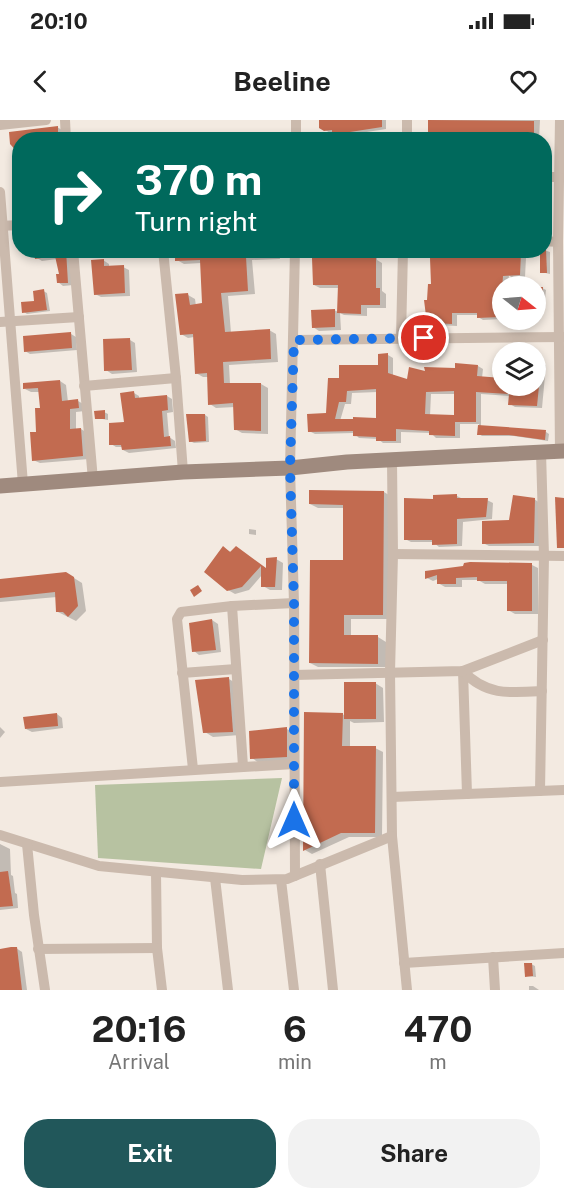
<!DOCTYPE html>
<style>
:root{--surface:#fff;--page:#f2f2f2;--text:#222;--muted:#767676;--accent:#21575a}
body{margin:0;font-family:"Public Sans",sans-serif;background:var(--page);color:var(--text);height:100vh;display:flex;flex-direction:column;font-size:22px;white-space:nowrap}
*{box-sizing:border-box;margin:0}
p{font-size:20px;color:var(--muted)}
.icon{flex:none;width:33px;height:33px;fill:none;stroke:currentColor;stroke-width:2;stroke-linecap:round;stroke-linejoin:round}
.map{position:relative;height:870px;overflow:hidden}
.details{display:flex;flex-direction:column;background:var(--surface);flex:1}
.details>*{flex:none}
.guide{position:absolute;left:12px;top:12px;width:540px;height:126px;border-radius:24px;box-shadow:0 3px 9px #0003;background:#00695c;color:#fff;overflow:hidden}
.needle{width:39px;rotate:107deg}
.buttons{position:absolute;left:492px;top:156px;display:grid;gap:12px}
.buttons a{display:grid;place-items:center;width:54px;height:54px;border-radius:50%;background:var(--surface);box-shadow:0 3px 9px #0003;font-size:30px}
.pin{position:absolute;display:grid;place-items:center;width:51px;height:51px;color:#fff;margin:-26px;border:3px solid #fff;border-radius:50%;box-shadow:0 2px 6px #0007}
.me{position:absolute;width:66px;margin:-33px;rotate:0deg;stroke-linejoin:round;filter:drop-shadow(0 0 4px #0008)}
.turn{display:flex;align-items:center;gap:21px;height:126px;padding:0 24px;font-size:27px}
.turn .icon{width:78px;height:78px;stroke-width:2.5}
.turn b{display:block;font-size:42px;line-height:51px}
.eta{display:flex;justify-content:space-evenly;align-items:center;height:102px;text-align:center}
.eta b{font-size:36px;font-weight:700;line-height:42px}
.button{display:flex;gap:12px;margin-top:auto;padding:12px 24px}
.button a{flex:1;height:69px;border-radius:24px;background:var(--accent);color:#fff;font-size:24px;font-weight:700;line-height:69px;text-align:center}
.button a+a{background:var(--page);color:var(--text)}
.status{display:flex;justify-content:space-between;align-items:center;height:42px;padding:0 30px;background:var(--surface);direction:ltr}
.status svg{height:16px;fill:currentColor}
header{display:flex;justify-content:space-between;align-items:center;height:78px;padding:0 24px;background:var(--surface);font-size:27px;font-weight:700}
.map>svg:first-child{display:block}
.green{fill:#b7c2a1}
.shadow{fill:#0003;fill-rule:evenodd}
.building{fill:#c26b50;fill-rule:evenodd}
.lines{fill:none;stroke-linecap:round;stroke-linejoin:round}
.street{stroke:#cbbaad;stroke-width:10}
.secondary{stroke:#9f8a7e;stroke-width:15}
.route{stroke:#1a73e8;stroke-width:10;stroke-dasharray:0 18}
</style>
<div class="status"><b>20:10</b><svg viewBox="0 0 49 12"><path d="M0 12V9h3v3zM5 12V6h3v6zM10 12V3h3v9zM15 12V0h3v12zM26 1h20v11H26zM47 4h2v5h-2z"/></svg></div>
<header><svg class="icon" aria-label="back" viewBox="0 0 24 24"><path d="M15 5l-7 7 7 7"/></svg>Beeline<svg class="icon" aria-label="heart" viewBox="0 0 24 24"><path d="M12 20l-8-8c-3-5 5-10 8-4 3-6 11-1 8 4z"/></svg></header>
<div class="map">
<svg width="564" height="870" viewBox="0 0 564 870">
<rect width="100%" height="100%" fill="#f3eae1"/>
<polygon class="green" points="282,658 261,749 98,738 95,665"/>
<g class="shadow">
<polygon points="320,0 386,0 386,9 354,14 354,20 334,20 333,12 330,13 321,7"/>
<polygon points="429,0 540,0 539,20 429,20"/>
<polygon points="57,7 62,10 62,20 20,20 20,62 15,59 13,54 16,54 16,28 10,13"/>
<polygon points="185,16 206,16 213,20 175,20 185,19"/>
<polygon points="544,88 547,90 545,116 544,116"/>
<polygon points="36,130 72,130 73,165 63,166 58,162 60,155 57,139 42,141 37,138"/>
<polygon points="176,130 279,130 280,139 252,140 255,174 228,176 231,213 269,210 276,214 278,242 229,245 230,264 261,264 268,268 268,314 242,313 235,309 235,287 216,288 210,284 208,257 203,257 196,253 194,217 188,218 181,214 188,175 195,179 196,186 204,185 201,143 184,144 177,140"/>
<polygon points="354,130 377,130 377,140 382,143 382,171 386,174 386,188 367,188 367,196 344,195 340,193 341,210 319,211 313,207 334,190 338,192 339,168 320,168 314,165 354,139"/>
<polygon points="456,130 513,130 516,133 514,136 521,135 526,138 525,157 512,158 509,155 508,166 502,166 502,199 483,200 478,197 478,195 457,195 457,206 420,204 415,201 427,197 433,166"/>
<polygon points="544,130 550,132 550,154 541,152"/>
<polygon points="103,140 109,144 109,147 123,147 129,150 130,176 101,177 95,174"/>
<polygon points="542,168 546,170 545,179 536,179 536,169"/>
<polygon points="43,171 47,173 50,191 27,194 24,192 36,182"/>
<polygon points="71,214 76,217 77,230 30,234 25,231"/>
<polygon points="130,220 135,223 137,252 112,254 106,250"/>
<path d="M388 235 393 238V256L408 261 426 254 478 246 483 249 482 258 502 260V266H536V241L540 242 546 245 542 288 515 287 510 284V276L481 274V306L546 312 549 314 548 321 514 316H482L479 314V304H460V318H436L431 313 401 312V323H383L378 319 359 318 354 313 315 314 309 311 327 295 340 260 379 247ZM378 272V300L340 301 345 284H351L352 273ZM431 274H455L456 296H430Z"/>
<polygon points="60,261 66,265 68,282 78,281 85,285 85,291 76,292 76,310 81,309 87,313 89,339 40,343 33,340 42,290 40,272 31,272 25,269"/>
<polygon points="134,273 139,276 139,279 167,276 172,279 173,292 167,293 169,317 175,321 176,328 129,333 123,330 123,327 116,327 111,324 125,304"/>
<polygon points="104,292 108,294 108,300 97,298"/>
<polygon points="205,295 208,297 209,322 194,323 190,321"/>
<polygon points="384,372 392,377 391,499 351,499 351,517 378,517 386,522 386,547 318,547 310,543 344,441 345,388 318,388 310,384"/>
<polygon points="457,376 463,379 487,380 493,383 492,399 463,402 462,426 439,427 433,422 411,422 405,419 435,380 434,377"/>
<polygon points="534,379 540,383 540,426 489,426 483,423"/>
<polygon points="249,409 256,410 256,415 249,414"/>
<polygon points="223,428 231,432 236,428 267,450 276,439 283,443 282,470 270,470 263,466 262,455 249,470 235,474 228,470"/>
<polygon points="532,445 538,448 538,494 515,494 508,490 508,464 485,464 478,460 462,460 462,467 445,467 438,463 438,459 433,461 427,458 427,452"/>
<polygon points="66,453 82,463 86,491 76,501 58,492 57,477 0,482 0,460"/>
<polygon points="212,500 218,504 221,532 199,535 194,531"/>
<polygon points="229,559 237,564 240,615 213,617 205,612"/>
<polygon points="375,563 383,568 384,602 354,603 350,601 350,628 375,628 383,632 382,717 349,717 312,734 305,730 342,594 346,596"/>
<polygon points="57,594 62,598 63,608 32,612 26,609"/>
<polygon points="0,607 5,612 0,618"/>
<polygon points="287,609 294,613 295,641 259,643 252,638"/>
<polygon points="0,724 10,729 11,755 13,756 15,773 17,774 18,788 0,790"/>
<polygon points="16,828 22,832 27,870 0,870 0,831"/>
<polygon points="531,844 535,846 536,857 527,856"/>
<polygon points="529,866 533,866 539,870 529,870"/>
</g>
<g class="building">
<polygon points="319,0 382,0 382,7 350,12 350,20 332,20 332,10 324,11 319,8"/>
<polygon points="428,0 534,1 534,20 428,20"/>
<polygon points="58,6 58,19 35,20 35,17 20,19 20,35 10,24 9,12"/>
<polygon points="34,130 66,130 68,163 57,163 56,154 59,154 55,136 35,139"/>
<polygon points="175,130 261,130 262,136 246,137 248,171 221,173 225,212 270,209 271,239 223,242 224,263 261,263 261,311 234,310 233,283 208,285 207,253 195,254 193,214 180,215 175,174 188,173 190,185 202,183 200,140 175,141"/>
<polygon points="353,130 371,130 372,138 376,138 376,168 380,168 380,185 361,185 361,194 337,193 338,165 313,165 312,138 353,138"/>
<polygon points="511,130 508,135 521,133 520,155 503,156 500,197 477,198 477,193 452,193 452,204 414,202 414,195 426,196 424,180 427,180 428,164 431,164 430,138 439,131"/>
<polygon points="540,130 546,130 547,153 540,153"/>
<polygon points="104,139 104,146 124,145 125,173 94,175 91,140"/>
<polygon points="536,167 543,167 542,178 536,178"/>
<polygon points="44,169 47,190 22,193 21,182 34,181 33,171"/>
<polygon points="335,189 335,207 312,208 311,190"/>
<polygon points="71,212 72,228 24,232 23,216"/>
<polygon points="130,218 132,250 104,251 103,219"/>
<path d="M388 233V253L407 259 409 247 425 251 424 247 455 248V243L478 245 477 256 502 258V266H539L537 286 508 285 509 274 476 272V302H455V316L429 315V311L396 309V321H376V317L353 316V311L308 312 307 294 326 293 328 258H339V245H378V234ZM376 269V298L353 297V299H335L339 282H346L347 271ZM454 271V295L425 294 426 272Z"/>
<polygon points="60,260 62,281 78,279 79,288 70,289 70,309 81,308 83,336 32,341 30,312 36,312 35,288 40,288 38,268 23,269 23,263"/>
<polygon points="134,271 135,278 167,275 168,290 162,291 164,317 170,316 171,326 122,330 121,325 109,325 109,303 124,302 120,273"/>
<polygon points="105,290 105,299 95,299 94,291"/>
<polygon points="186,294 205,294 206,321 189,322"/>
<polygon points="478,305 546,310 545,320 509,315 477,315"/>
<polygon points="309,370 384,371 383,495 344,495 344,515 378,515 378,544 309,543 310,440 343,440 343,385 309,384"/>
<polygon points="457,374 457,378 488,378 486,397 457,399 457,424 432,425 432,420 404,420 404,378 433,379 433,375"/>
<polygon points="513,375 535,378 534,423 482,424 482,401 509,400"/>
<polygon points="555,377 564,378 564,428 557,428"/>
<polygon points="223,426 230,432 236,426 266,448 266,438 277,437 275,467 261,467 261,446 242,467 227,471 204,452"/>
<polygon points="470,442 532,443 532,491 507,491 507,461 477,461 477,457 456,458 456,464 437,464 437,455 425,459 425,451 463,446 464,443"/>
<polygon points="66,452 74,457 78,486 68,497 63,492 56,492 55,472 0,478 0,459"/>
<polygon points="198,465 202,471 194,477 190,470"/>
<polygon points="212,499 216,530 192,532 189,503"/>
<polygon points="229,557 233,612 203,613 195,560"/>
<rect x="344" y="562" width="32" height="37"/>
<polygon points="304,592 343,593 342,626 376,626 375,713 341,713 303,731"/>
<polygon points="57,593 58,606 25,609 23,597"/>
<polygon points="287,607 287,637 250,639 249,611"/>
<polygon points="8,751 13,786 0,787 0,752"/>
<polygon points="11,827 17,827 22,870 0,870 0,829"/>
<polygon points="524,843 532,843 533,856 525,857"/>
</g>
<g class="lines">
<g class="street">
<polyline points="65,0 66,20"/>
<polyline points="560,0 558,122 560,331"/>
<polyline points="0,5 46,0"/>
<polyline points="296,20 296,0"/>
<polyline points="407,20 407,0"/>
<polyline points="544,57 558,57"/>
<polyline points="0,72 23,364"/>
<polyline points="0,106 20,105"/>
<polyline points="544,121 558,122"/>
<polyline points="73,130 93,360"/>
<polyline points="163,130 176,258 183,352"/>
<polyline points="0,202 79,197"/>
<polyline points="401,218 403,130"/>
<polyline points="294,220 564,217"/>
<polyline points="84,266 176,258"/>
<polyline points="392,341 393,434 390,552 392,716 407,870"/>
<polyline points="393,434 564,436"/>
<polyline points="232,486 243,646"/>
<polyline points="463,551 467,674"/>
<path d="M463 551C486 576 511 573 542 571"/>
<polyline points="182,553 236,549"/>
<polyline points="294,555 463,551 543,520"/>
<polyline points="193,649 177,499 181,492 232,486 294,483"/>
<polyline points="0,662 294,644"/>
<polyline points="540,671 544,436 541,332"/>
<polyline points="392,677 564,670"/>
<polyline points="0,715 99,746 242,760 287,759 392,716"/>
<polyline points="27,724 34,795 45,870"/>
<polyline points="320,744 333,870"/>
<polyline points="156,753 157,828 162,870"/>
<polyline points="295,756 294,483 290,348 295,130"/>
<polyline points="215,758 228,870"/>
<polyline points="281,760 294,870"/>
<polyline points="38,829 157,828"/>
<polyline points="493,837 495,870"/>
<polyline points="404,843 564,833"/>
</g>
<polyline class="secondary" points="0,366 183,352 290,348 347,342 564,331"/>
</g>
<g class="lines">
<polyline class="route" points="294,700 294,483 290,348 294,220 424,218"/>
</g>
</svg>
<div class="buttons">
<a><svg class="needle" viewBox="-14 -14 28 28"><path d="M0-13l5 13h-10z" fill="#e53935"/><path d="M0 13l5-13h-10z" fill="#767676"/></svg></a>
<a><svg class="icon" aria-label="layers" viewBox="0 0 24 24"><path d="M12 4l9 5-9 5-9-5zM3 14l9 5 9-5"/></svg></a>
</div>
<div class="pin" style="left:424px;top:218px;background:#d93025"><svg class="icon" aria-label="arrive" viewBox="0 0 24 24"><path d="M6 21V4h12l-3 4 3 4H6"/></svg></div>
<svg class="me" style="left:294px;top:700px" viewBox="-20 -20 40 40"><path d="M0-17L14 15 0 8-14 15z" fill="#1a73e8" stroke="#fff" stroke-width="4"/></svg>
<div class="guide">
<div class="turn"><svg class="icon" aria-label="right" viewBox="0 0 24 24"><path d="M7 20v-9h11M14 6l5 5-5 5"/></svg><div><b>370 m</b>Turn right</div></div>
</div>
</div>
<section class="details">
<div class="eta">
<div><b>20:16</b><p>Arrival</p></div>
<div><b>6</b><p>min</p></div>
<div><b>470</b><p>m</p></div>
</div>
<div class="button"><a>Exit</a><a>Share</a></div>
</section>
